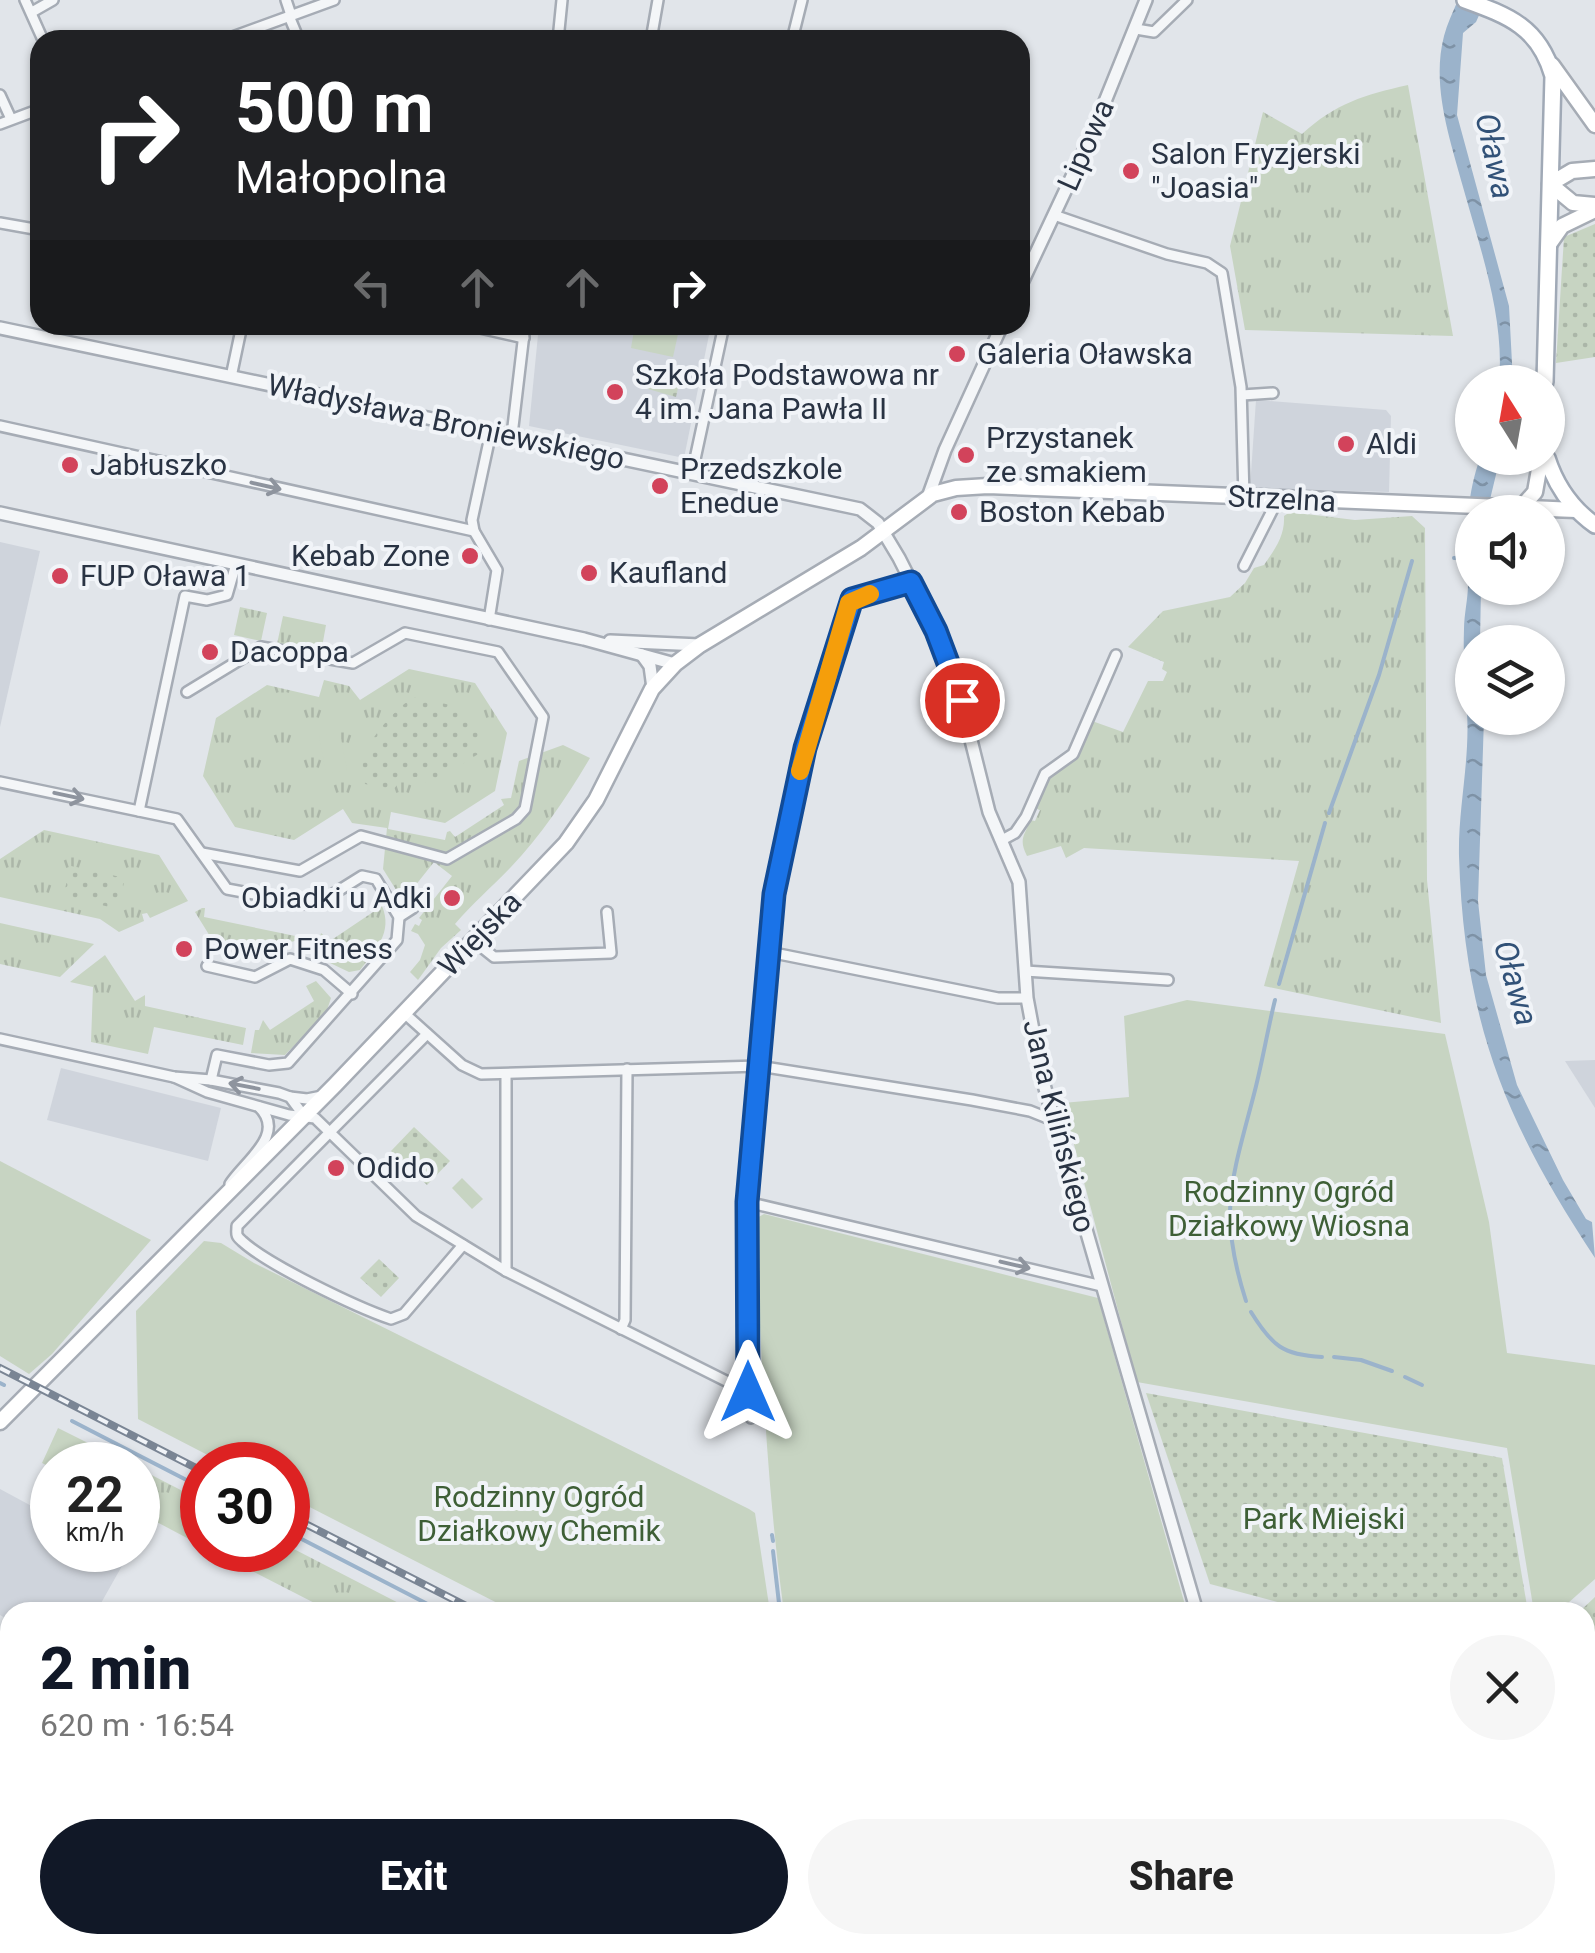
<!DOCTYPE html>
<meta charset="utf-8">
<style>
:root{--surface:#fff;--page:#f6f6f6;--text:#222;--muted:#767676;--accent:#111827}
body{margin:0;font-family:Roboto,sans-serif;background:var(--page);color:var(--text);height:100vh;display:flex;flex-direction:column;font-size:38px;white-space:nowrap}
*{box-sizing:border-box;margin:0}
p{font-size:32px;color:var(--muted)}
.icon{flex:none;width:55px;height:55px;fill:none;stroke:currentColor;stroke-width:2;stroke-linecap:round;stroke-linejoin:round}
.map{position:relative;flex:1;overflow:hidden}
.panel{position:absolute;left:0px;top:1602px;width:1595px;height:352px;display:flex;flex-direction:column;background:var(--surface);border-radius:30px 30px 0 0;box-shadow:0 2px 8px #0004}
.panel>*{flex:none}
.guide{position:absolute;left:30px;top:30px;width:1000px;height:305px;border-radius:30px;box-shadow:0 2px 8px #0004;background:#202124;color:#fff;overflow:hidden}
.needle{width:65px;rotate:349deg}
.buttons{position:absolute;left:1455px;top:365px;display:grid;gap:20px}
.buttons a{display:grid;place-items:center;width:110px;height:110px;border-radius:50%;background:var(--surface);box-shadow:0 2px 8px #0004;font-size:50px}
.speed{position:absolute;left:30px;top:1442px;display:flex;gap:20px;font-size:50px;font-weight:700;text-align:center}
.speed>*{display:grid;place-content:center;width:130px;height:130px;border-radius:50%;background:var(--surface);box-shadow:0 2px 8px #0004;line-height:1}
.speed small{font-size:25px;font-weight:400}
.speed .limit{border:15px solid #d22;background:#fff;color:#111}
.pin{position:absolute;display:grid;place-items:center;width:85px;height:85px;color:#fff;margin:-42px;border:5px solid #fff;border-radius:50%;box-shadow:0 2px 10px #0007}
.me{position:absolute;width:110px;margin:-55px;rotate:0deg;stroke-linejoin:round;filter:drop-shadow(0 0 8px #0008)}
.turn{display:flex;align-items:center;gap:35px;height:210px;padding:0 40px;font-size:45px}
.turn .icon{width:130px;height:130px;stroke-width:2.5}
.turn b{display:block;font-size:70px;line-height:85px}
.lanes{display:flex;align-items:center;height:95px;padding:0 40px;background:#0003;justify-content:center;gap:50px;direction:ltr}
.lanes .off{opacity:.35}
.round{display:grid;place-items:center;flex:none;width:105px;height:105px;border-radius:52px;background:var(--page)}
.headline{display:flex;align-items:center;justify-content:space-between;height:170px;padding:0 40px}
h1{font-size:60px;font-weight:800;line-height:75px;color:var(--accent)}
.cta{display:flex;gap:20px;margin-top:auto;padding:20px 40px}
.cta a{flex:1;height:115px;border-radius:60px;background:var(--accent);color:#fff;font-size:40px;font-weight:800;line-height:115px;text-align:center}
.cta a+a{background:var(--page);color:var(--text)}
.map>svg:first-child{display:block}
.built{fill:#cfd4dc}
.grass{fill:url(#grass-tufts)}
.park{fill:url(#park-dots)}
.garden{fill:#c7d4c2}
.water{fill:url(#water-ripples)}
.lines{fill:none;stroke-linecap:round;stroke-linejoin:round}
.stream{stroke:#9bb3cb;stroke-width:4}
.minor-casing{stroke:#a6acb5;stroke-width:14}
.tertiary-casing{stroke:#a6acb5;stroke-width:16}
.secondary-casing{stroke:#a6acb5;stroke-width:19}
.primary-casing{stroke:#a0a9b6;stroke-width:20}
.minor{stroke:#f4f6f8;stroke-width:9}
.tertiary{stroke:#f4f6f8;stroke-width:11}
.secondary{stroke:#fff;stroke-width:14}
.primary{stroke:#fff;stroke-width:15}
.rail-casing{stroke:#7a8594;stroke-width:8}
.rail{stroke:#f1f4f8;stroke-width:4;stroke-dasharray:11;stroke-linecap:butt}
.oneway{stroke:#8e949e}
.route-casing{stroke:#114b97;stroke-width:25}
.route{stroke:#1a73e8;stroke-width:18}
.slow{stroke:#f59e0b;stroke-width:18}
.poi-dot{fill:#d2435b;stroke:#f1f4f8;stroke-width:4}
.labels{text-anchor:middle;stroke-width:8;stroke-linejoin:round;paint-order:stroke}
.street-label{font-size:30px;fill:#293343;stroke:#f1f4f8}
.poi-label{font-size:30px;fill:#293343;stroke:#f1f4f8;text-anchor:start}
.park-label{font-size:30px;fill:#3e5f36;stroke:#f1f4f8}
.water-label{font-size:32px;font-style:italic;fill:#325278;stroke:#f1f4f8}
</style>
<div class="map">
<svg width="1595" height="1953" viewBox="0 0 1595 1953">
<defs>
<pattern id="grass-tufts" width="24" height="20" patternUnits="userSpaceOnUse" patternTransform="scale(2.5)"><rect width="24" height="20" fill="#c7d4c2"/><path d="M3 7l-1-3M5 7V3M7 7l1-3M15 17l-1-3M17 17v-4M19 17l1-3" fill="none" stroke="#abb6a8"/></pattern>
<pattern id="park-dots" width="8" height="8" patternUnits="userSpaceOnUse" patternTransform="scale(2.5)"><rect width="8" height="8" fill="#c7d4c2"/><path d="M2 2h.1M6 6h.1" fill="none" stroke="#abb6a8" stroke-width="1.8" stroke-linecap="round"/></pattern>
<pattern id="water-ripples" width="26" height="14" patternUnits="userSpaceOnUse" patternTransform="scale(2.5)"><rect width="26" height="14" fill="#9bb3cb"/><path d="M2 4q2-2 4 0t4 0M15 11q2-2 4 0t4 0" fill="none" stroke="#7e92a6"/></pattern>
</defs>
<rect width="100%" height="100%" fill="#e1e5ea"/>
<g class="built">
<polygon points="539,325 711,325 684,458 529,426"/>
<polygon points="1256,400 1386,410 1391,416 1389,492 1250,488"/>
<polygon points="0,542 40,551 0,727"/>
<polygon points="1595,1060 1595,1108 1565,1061"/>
<polygon points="61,1068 221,1108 208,1161 47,1120"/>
<polygon points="0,1489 52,1517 52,1550 114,1550 127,1557 96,1612 10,1612 10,1621 0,1615"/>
<rect x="455" y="1945" width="270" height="8"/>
</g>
<g class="grass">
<path d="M1408 85 1453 336 1245 330 1230 246 1263 112 1302 134C1336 103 1364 95 1408 85Z"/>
<path d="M1290 512 1355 520 1412 516 1425 528 1427 880 1441 1023 1264 986 1299 861 1084 848 1066 858 1061 846 1027 856C1018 838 1025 836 1030 820L1035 821 1040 810 1034 808 1050 773 1077 756 1092 721 1123 732 1148 681H1163L1167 672 1162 669 1164 662 1128 647 1163 611 1230 597 1245 583 1254 568 1264 565C1275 549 1285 536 1284 516Z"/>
<polygon points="240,607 267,613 261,641 234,635"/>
<polygon points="283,616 326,625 321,653 277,644"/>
<path d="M409 669 475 683 507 733 495 791 445 823 391 812 388 829 445 840 447 832 450 831 455 837 504 805 501 799 511 798 519 761 563 745 590 758C567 797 542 834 511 867 492 887 472 904 455 924L461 930 441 948 418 980 410 972 420 960 425 945 418 934 411 931 415 924 419 926 422 920 419 918 452 876 434 862 403 901 383 869 387 828 352 823 343 809 294 840 235 827 203 776 216 718 267 685 319 697 324 680 349 686 360 700Z"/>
<polygon points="44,830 159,855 188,901 150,918 147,913 142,914 144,921 119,932 100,919 0,897 0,859"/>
<path d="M382 906C393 932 376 950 360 970L349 972 311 954 313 940 319 941 321 933 330 941Z"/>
<polygon points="202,908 205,908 204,917 305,938 236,958 238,948 219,943 216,946 195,912"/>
<polygon points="0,923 94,944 60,977 0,964"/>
<polygon points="105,955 135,1001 145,995 145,1006 246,1028 243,1045 154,1027 148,1054 91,1042 93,987 70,982"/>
<polygon points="316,981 331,998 326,1013 285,1055 251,1053 255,1030 259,1030 263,1020 270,1030 314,1001 306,986"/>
<polygon points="58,1428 132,1465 52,1465 52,1468 42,1463"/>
<polygon points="138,1468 202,1501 202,1546 138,1512"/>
<polygon points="288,1546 416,1612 332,1612 211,1550 288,1550"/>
</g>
<g class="park">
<polygon points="1595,224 1595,357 1556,363 1564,237"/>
<polygon points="674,375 681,375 676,397 648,389 650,380"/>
<path d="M414 697 464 708 482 738 480 753 429 784 416 777 402 779 393 790 365 784C364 777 361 767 363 760 367 740 397 707 414 697Z"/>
<polygon points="71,866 125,878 118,909 63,896"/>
<polygon points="414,1127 450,1161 427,1185 391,1151"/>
<polygon points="379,1259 399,1278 381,1297 360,1278"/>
<polygon points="1146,1393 1502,1458 1528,1612 1315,1612 1210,1584"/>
<polygon points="1595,1597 1595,1720 1585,1712 1585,1612 1579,1612"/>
</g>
<g class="garden">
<polygon points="635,325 680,325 673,357 631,348"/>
<polygon points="340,733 347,770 326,773 319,736"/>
<polygon points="1187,1000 1445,1034 1489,1222 1507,1353 1595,1365 1595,1579 1558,1612 1534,1612 1507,1448 1137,1382 1063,1103 1129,1097 1124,1016"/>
<polygon points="0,1161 151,1240 52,1354 29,1374 0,1356"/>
<polygon points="462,1178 483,1199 472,1209 452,1188"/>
<path d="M764 1214 1098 1298 1187 1612H784C766 1483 761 1350 755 1219Z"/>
<polygon points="204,1241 221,1243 254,1263 749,1509 755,1513 770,1612 515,1612 288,1496 288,1465 227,1465 138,1419 136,1311"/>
<polygon points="1585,1715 1595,1723 1595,1953 1316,1953 1313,1945 1585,1945"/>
<polygon points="952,1945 1065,1945 1081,1953 954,1953"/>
<polygon points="1152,1945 1281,1945 1283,1953 1167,1953"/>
</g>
<g class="water">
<path d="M1458 0H1486L1476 22 1463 33 1457 115 1509 306 1513 382H1499C1505 318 1480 248 1463 187 1450 139 1431 86 1444 36 1447 24 1453 12 1458 0Z"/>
<path d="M1480 458H1500L1487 512H1472V588H1481L1480 642H1472V718H1484L1478 901 1486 975 1517 1085 1563 1180 1586 1219 1592 1222 1595 1258C1505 1122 1464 1021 1459 856 1458 808 1470 761 1467 713 1465 684 1463 658 1464 629 1464 614 1468 599 1468 584 1466 539 1465 501 1480 458Z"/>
</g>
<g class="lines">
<g class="stream">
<polyline points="1454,558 1472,557"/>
<polyline points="1329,813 1379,675 1412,561"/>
<polyline points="1279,984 1325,823"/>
<path d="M1246 1301C1218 1214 1231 1182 1253 1098 1262 1065 1267 1032 1275 1000"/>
<path d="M1251 1312C1272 1346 1283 1355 1322 1357"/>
<polyline points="1334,1357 1361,1360 1392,1371"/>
<polyline points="1405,1377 1422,1385"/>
<polyline points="0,1383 4,1385"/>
<polyline points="72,1421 202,1488"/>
<polyline points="288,1532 443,1612"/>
<polyline points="772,1535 773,1541"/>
<polyline points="773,1551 780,1612"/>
<polyline points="1091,1945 1107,1953"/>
</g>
<g class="minor-casing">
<g id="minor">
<polyline points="25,0 43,40"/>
<polyline points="286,0 291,15"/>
<polyline points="32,12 53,0"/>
<polyline points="289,16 299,40"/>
<polyline points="1136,29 1154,32 1187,0"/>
<polyline points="224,40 334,0"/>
<polyline points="558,40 562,0"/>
<polyline points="651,40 658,0"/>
<polyline points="792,40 802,0"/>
<polyline points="0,95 11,119"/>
<polyline points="0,124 40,109"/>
<polyline points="1054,215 1167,254 1207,263 1222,273 1241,387 1244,497"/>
<polyline points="0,223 40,230"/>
<polyline points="467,325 524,338"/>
<polyline points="231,377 242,325"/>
<polyline points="1242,395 1273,393"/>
<polyline points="0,426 474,531"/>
<polyline points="512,435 525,325"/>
<polyline points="692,473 724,325"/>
<polyline points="1244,566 1278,499"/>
<polyline points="489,620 497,570 474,531 472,520 491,432"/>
<polyline points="187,692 261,647 353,663 405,633 498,652 543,717 525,809 516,819 447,859 361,836 300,871 202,853"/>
<polyline points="0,782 177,819 227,889 307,904 322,901 362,876 376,879 399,917 397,940 288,1063 269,1065 217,1055 211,1080"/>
<polyline points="139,811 185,596 207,600 227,595 236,564"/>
<polyline points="1002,840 1015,833 1026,817 1045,774 1073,754 1116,655"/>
<polyline points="399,917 413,908"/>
<polyline points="474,941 494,957 611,953 607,912"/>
<polyline points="769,952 998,998 1027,998"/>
<polyline points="207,966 255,977 290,959 324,970 352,994"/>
<polyline points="1025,971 1168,980"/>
<polyline points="403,1012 462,1065 481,1074 759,1066 972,1100 1030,1111 1055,1121"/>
<path d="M427 1034 237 1226C237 1234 235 1235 242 1241 268 1265 356 1307 391 1319L404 1314 463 1245"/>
<polyline points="0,1039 174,1077 211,1080 279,1093 290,1097 304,1116"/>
<polyline points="174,1077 207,1092 289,1115 315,1118 416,1216 506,1271 748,1392"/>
<polyline points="290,1097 307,1099 322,1096"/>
<path d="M230 1184C245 1161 287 1134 259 1107"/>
<polyline points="747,1202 1102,1286"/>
<polyline points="506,1271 506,1074"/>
<polyline points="621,1329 625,1320 627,1069"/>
<polyline points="751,1418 747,1202 774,894 805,748 849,603 856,597 911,582"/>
<polyline points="0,1673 10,1676"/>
<polyline points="0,1750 10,1752"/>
<polyline points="229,1945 229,1953"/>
<polyline points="449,1945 449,1953"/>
</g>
</g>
<g class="tertiary-casing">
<g id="tertiary">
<polyline points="1020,287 1091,136 1146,0"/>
<polyline points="0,328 860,509 878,523 899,558 936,631 959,692 989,812 1019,882 1027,998 1042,1078 1197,1612"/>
<polyline points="928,497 945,450 1002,325"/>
<polyline points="0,513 584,639 675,664"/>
<polyline points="610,641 700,645"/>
<polyline points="642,655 650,666 653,688"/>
<polyline points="1295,1945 1297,1953"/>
</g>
</g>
<g class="secondary-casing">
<g id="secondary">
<polyline points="1552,65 1595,125"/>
<polyline points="1595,169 1572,171 1550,184 1573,203 1595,205"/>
<polyline points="1550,243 1562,226 1595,210"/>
<polyline points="1520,509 1535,492 1541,458"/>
<polyline points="0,1422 335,1085 566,843 596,800 652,689 675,664 700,645 861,548 933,494 956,488 988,486 1576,510"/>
</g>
</g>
<g class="primary-casing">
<g id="primary">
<path d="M1465 0C1509 16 1539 27 1553 76L1545 382"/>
<path d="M1547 458C1556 486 1571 508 1595 525"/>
</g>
</g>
<use href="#minor" class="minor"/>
<use href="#tertiary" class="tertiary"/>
<use href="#secondary" class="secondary"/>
<use href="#primary" class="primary"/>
<g class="rail-casing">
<g id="rail">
<polyline points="0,1368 202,1471"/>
<polyline points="288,1515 478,1612"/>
<polyline points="1113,1945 1129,1953"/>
</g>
</g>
<use href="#rail" class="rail"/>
</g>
<defs><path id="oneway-shaft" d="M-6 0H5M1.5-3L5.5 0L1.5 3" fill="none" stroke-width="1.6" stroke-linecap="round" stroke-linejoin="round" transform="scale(2.5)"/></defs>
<g class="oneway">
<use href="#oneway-shaft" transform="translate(266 486) rotate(13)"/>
<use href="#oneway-shaft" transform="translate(69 796) rotate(12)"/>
<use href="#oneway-shaft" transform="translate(244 1086) rotate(-169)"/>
<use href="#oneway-shaft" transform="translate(1015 1265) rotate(13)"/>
</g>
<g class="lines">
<g class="route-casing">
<polyline id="route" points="748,1392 747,1202 774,894 805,748 852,599 911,582 936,631 962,700"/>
</g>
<use href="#route" class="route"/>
<polyline class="slow" points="800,771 849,603 870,594"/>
</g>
<g class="poi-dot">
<circle cx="1131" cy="171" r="10"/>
<circle cx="957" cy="354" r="10"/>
<circle cx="615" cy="392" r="10"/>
<circle cx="1346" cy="444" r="10"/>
<circle cx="966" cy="455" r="10"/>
<circle cx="70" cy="465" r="10"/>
<circle cx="660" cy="486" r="10"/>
<circle cx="959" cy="512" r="10"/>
<circle cx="470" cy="556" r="10"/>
<circle cx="589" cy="573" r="10"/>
<circle cx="60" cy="576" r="10"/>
<circle cx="210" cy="652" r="10"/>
<circle cx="452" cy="898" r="10"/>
<circle cx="184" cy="949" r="10"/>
<circle cx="336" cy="1168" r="10"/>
</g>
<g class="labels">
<g class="street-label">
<text transform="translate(1086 145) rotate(-66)" y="10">Lipowa</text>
<text transform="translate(446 422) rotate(12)" y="10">Władysława Broniewskiego</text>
<text transform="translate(1282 499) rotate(3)" y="10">Strzelna</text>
<text transform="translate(480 934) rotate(-46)" y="10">Wiejska</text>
<text transform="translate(1059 1126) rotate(76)" y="10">Jana Kilińskiego</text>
</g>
<g class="poi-label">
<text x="1151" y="164">Salon Fryzjerski<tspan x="1151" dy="34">"Joasia"</tspan></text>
<text x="977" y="364">Galeria Oławska</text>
<text x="635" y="385">Szkoła Podstawowa nr<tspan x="635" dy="34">4 im. Jana Pawła II</tspan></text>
<text x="986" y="448">Przystanek<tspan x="986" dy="34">ze smakiem</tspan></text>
<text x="1366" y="454">Aldi</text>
<text x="90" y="475">Jabłuszko</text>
<text x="680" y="479">Przedszkole<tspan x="680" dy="34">Enedue</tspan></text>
<text x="979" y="522">Boston Kebab</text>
<text x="450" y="566" text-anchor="end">Kebab Zone</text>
<text x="609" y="583">Kaufland</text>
<text x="80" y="586">FUP Oława 1</text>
<text x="230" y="662">Dacoppa</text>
<text x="432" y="908" text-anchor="end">Obiadki u Adki</text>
<text x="204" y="959">Power Fitness</text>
<text x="356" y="1178">Odido</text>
</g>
<g class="park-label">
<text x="1289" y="1202">Rodzinny Ogród<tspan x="1289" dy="34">Działkowy Wiosna</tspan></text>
<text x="539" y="1507">Rodzinny Ogród<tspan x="539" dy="34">Działkowy Chemik</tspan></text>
<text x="1324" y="1529">Park Miejski</text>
</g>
<g class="water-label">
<text transform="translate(1495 156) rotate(78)" y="11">Oława</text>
<text transform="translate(1516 983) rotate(74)" y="11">Oława</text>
</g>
</g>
</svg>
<div class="buttons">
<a><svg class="needle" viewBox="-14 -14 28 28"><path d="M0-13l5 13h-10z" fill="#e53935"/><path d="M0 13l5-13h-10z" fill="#767676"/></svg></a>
<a><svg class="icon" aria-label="sound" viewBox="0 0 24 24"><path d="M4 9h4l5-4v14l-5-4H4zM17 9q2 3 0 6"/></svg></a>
<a><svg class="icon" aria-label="layers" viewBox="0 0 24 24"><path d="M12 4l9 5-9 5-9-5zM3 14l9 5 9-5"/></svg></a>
</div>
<div class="speed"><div>22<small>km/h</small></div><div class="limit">30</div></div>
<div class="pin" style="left:962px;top:700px;background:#d93025"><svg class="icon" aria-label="arrive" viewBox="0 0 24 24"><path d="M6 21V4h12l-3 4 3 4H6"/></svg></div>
<svg class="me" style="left:748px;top:1392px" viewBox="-20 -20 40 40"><path d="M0-17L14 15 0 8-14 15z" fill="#1a73e8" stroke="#fff" stroke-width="4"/></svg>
<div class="guide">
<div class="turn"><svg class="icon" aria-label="right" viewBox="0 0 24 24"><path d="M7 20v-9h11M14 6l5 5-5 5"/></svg><div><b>500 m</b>Małopolna</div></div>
<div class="lanes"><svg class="icon off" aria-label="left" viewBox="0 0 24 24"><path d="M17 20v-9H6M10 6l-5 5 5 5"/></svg><svg class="icon off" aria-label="ahead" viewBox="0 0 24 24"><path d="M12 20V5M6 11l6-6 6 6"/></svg><svg class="icon off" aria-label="ahead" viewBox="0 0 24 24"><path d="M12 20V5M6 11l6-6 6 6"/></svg><svg class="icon" aria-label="right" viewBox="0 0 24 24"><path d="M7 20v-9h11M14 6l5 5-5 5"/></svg></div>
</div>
<section class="panel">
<div class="headline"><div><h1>2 min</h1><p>620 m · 16:54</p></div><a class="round"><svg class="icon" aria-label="close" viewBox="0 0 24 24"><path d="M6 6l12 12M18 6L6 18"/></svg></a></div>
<div class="cta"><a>Exit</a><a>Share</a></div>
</section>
</div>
